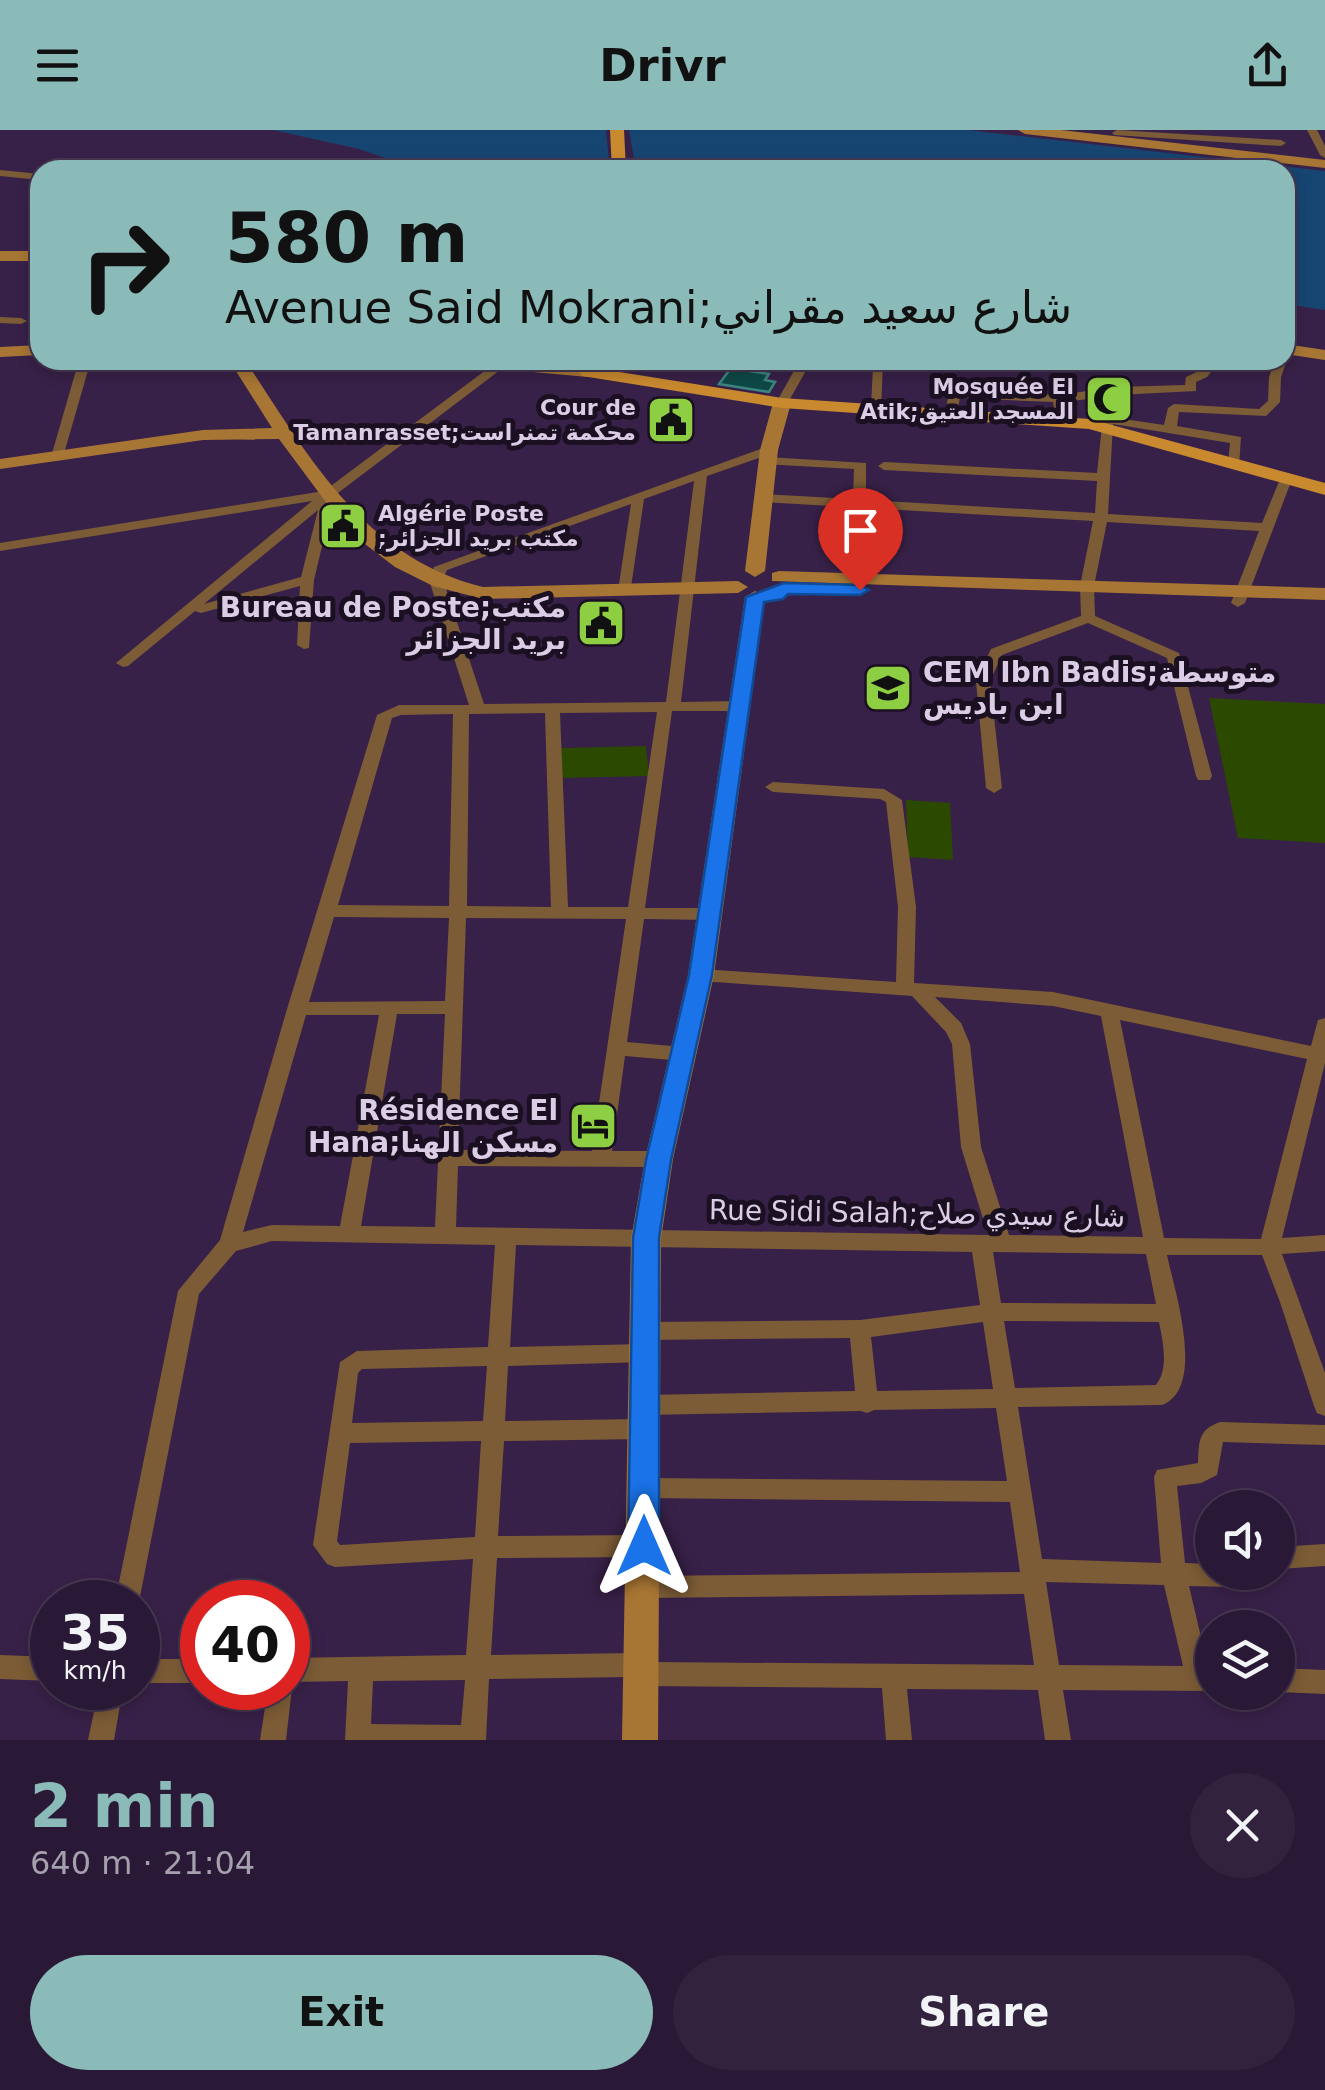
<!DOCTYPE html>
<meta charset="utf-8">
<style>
:root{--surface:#2a1936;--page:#32223e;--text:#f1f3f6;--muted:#a5a0ad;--line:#463851;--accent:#8bbbb9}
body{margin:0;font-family:"DejaVu Sans",Cairo,sans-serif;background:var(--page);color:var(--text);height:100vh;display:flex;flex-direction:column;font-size:38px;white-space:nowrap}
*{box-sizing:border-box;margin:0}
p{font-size:32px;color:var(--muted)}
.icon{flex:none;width:55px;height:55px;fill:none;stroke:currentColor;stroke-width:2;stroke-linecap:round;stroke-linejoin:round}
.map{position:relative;height:1610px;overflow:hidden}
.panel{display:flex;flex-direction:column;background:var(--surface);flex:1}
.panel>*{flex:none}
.top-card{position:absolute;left:30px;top:30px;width:1265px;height:210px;border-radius:30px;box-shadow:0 5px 15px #0003,0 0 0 2px var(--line);background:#8bbbb9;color:#111;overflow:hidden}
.fabs{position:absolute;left:1195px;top:1360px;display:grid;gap:20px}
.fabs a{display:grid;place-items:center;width:100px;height:100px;border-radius:50%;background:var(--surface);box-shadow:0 5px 15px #0003,0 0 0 2px var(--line);font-size:50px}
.speed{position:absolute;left:30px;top:1450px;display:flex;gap:20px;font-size:50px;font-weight:700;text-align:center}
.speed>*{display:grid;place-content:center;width:130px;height:130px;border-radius:50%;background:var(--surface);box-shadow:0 5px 15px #0003,0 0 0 2px var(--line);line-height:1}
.speed small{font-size:25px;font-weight:400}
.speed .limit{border:15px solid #d22;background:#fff;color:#111}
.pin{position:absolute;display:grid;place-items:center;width:85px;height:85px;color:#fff;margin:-102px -42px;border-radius:50% 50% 50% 0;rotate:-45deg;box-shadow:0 0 10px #0007}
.pin .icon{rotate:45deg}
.me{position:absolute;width:110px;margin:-55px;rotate:0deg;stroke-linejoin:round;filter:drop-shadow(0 0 8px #0008)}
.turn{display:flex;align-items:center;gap:35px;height:210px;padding:0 30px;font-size:45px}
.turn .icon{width:130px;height:130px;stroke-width:2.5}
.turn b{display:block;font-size:70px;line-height:85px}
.round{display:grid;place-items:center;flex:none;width:105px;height:105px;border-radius:52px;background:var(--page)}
.head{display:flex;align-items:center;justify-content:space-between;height:170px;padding:0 30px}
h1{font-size:60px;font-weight:600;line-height:75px;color:var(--accent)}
.button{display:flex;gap:20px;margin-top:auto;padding:20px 30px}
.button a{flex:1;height:115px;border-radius:60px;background:var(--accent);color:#111;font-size:40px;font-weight:600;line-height:115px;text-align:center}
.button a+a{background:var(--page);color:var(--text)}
header{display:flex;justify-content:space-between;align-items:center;height:130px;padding:0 30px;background:var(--accent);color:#111;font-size:45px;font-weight:600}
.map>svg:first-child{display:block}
.green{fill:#2c4900}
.water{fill:#174571}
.building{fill:#0e4947;stroke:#3d8682;stroke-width:2.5}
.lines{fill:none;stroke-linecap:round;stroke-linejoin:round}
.street{fill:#7c5c36;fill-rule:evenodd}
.secondary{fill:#a87634;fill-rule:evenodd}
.primary{fill:#c9892f;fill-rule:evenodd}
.route{fill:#1a73e8;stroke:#114b97;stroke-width:2.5}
.labels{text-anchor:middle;stroke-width:10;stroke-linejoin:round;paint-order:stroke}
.far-poi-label{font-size:22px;font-weight:bold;fill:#dbcde5;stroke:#1b1021;text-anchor:end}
.poi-label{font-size:28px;font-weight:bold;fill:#dbcde5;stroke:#1b1021;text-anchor:end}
.street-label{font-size:28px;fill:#dbcde5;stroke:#1b1021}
</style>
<header><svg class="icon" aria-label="menu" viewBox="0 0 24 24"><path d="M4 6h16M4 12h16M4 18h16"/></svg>Drivr<svg class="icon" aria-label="share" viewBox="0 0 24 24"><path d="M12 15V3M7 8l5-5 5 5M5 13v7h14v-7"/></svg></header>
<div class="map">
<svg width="1325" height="1610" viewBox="0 0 1325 1610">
<rect width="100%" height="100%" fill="#382148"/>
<g class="green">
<polygon points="1209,568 1325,574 1325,713 1238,708"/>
<polygon points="646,616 649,646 560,648 560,618"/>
<polygon points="906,670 950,673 953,730 908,727"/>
</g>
<g class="water">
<polygon points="273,0 606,0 610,40 419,40 359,19"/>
<polygon points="629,0 967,0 1325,41 1325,180 1285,174 1285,40 636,40"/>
</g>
<polygon class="building" points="731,238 769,244 765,250 775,252 769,262 719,254"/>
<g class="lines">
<g class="street">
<polygon points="1117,0 1281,10 1286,13 1281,16 1114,5 1112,3"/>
<polygon points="1307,0 1317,0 1325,16 1325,28 1320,25"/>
<polygon points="0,40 40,44 40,50 0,46"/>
<polygon points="0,187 21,188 27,191 21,194 0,193"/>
<polygon points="1285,227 1287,230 1281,247 1280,272 1266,286 1179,282 1177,296 1241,307 1239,337 1228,334 1230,313 1113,294 1108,384 1262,393 1280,349 1286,345 1292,349 1245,473 1238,477 1231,473 1259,401 1107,392 1094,456 1095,486 1179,523 1212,646 1210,650 1198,650 1196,646 1167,528 1088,493 1002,525 990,551 1002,658 994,663 986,658 976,551 991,519 1081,486 1080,456 1093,391 761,372 754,368 761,364 853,369 854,339 762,334 762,328 767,327 866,333 866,370 1095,383 1097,351 884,340 878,336 884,332 1097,343 1103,286 1164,295 1168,278 1174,274 1259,279 1268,271 1269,247 1275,230 1285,230"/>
<polygon points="79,230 91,230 63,327 57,331 51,327"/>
<polygon points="800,230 812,230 786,276 778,276 776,273"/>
<polygon points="844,230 883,230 881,281 871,278 873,236 850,234"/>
<polygon points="950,230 962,230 963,234 953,237"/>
<polygon points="1024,230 1106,230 1097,239 1030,234"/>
<polygon points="1209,230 1221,230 1207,247 1196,252 1196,261 1117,265 1065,272 1069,292 1063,296 1057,292 1053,272 960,268 956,286 946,283 948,264 954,260 1058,265 1117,257 1185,255 1186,247 1199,241"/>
<path d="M498 231 508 234 334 366 314 450 309 518 304 519 297 515 300 456 201 483 195 481 128 536 123 537 116 533 312 371 0 421V413L324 361ZM318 380 301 447 204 474Z"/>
<path d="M769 316 773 317V323L707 346 681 572 738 571 746 576 738 581H672L645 778H711L720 784 711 790 644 789 627 912 683 917 690 919 692 924 690 929 683 931 625 926 612 1021H659L666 1024 669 1029 666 1034 659 1037 458 1036 456 1097 988 1105 961 1017 952 914 946 902 912 866 701 851 692 845 701 839 896 852 898 777 886 672 880 669 773 662 765 657 773 652 884 659 902 670 916 777 914 853 1053 862 1311 916 1318 890 1325 888V933L1282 1108 1325 1105V1121L1282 1124 1325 1243V1286L1317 1283 1314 1276 1280 1172 1262 1125H1167C1174 1159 1207 1258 1162 1275L1018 1277 1042 1429 1161 1433 1154 1347 1157 1340 1198 1333C1199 1311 1198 1300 1220 1292L1325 1295V1315L1223 1312 1217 1345 1201 1353 1177 1356 1185 1433 1212 1434V1442H1256L1252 1450 1230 1457 1189 1456 1208 1537H1212V1561L1063 1560 1071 1610H1045L1038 1560 907 1559 912 1610H886L882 1558 641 1556 632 1553 630 1547 489 1549 486 1610H345L348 1551 290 1552 292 1558 286 1610H260L268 1558H288V1528L466 1525 473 1429 335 1437 327 1434 313 1415 340 1232 357 1221 488 1217 495 1115 272 1111 236 1121 199 1164 139 1472 138 1476V1472H115L178 1161 220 1110 287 879 377 585 399 575H469L429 450 434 437ZM694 351 666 572 484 574 443 450 447 440 631 374 618 461 625 465 630 464 644 369ZM657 582 628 777H568L560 583ZM545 583 551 777 467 776 469 584ZM453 584 449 776 338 775 392 588 401 585ZM334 787 449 788 445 871 309 872ZM466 788 626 789 592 1021 458 1020ZM935 867 1053 876 1101 886 1143 1107 1009 1105 981 1017 970 914 961 893ZM397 884H445L435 1097 361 1096ZM306 885H379L340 1096 272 1095 243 1102ZM1120 890 1307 929 1261 1109 1164 1108ZM516 1115 972 1122 980 1175 860 1190 645 1192 637 1195 634 1201 637 1207 645 1210 850 1208 855 1261 644 1265 636 1268 633 1275 636 1282 644 1285 861 1281 867 1283 874 1280 996 1278 1007 1351 643 1348 635 1351 632 1358 635 1365 643 1368 1010 1372 1020 1442 642 1446 634 1449 630 1457 634 1465 642 1468 1024 1464 1034 1535 651 1532 649 1526 640 1523 491 1525 497 1428 644 1427 652 1424 656 1416 652 1408 644 1405 498 1406 504 1311 642 1309 650 1306 653 1299 650 1292 642 1289 505 1291 508 1236 645 1232 653 1230 656 1223 653 1216 645 1214 510 1217ZM993 1122 1146 1124 1156 1174 1001 1173ZM1004 1191 1159 1192C1163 1212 1169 1239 1156 1255L1015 1258ZM983 1192 993 1259 877 1261 871 1207ZM487 1236 483 1291 352 1293 358 1243 362 1239ZM481 1311 475 1407 340 1415 337 1411 350 1313ZM1046 1452 1164 1455 1183 1536 1059 1535ZM465 1550 461 1595 371 1594 373 1551Z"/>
<polygon points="1325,1414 1325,1436 1278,1439 1278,1417"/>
<polygon points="0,1525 52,1527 52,1551 0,1549"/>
<rect x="138" y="1529" width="64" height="24"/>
<polygon points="1278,1538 1325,1540 1325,1564 1278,1562"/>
<polygon points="99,1558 123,1558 114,1610 88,1610"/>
</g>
<g class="secondary">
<polygon points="1018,0 1061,0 1325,30 1325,38 1025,4"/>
<polygon points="134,36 165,36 172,40 127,40"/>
<rect x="0" y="121" width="40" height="10"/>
<polygon points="1285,214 1325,220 1325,230 1285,224"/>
<polygon points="40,215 40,225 0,227 0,217"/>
<path d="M229 230H245C309 327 363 427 483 457L738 451 748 457 738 463 483 469 433 456 395 437 361 411 331 379 279 309 203 310 0 339V329L203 300 272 298Z"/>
<polygon points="448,230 512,230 588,237 597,242 588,247 456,235"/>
<polygon points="782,268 791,273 778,320 765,441 755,447 745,441 760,320 773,273"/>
<polygon points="779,441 1325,458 1325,470 772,451 772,443"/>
<polygon points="755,461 765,467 714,845 673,1029 661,1109 658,1610 622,1610 631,1109 645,1029 688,845 745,467"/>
</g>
<g class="primary">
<polygon points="610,0 624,0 626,40 612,40"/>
<polygon points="588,237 782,268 1090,289 1325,353 1325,365 1089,299 782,278 582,246 579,242"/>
</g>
</g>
<polygon class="route" points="784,453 860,455 869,460 860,465 788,464 783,469 764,472 712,845 671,1030 659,1108 659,1416 654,1427 644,1431 633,1427 628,1416 633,1108 646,1030 689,845 746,467"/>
<defs>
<g id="mosque-square" transform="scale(2.5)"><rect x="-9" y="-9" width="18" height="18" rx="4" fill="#8ece43" stroke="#1b1021"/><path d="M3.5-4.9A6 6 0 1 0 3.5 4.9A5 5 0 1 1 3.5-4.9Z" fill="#111"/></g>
<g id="civic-square" transform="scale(2.5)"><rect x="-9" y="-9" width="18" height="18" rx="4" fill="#8ece43" stroke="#1b1021"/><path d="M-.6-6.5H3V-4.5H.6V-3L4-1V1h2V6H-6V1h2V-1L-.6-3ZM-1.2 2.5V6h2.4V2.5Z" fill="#111"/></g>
<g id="school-square" transform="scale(2.5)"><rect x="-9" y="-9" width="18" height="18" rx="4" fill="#8ece43" stroke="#1b1021"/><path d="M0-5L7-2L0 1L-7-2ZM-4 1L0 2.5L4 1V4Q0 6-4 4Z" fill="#111"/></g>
<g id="hotel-square" transform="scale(2.5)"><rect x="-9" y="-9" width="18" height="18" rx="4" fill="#8ece43" stroke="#1b1021"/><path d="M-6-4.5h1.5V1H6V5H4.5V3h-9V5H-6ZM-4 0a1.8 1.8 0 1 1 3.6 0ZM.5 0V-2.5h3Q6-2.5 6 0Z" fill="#111"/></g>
</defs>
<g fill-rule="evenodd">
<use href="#mosque-square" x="1109" y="269"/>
<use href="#civic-square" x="671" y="290"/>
<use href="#civic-square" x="343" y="396"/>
<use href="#civic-square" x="601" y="493"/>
<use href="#school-square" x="888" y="558"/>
<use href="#hotel-square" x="593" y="996"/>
</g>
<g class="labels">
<g class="far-poi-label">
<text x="1074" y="264">Mosquée El<tspan x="1074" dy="25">Atik;المسجد العتيق</tspan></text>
<text x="636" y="285">Cour de<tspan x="636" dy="25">Tamanrasset;محكمة تمنراست</tspan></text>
<text x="378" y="391" text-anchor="start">Algérie Poste<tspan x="378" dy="25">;مكتب بريد الجزائر</tspan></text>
</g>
<g class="poi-label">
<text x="566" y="487">Bureau de Poste;مكتب<tspan x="566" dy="32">بريد الجزائر</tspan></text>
<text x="923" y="552" text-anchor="start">CEM Ibn Badis;متوسطة<tspan x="923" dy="32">ابن باديس</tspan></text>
<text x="558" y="990">Résidence El<tspan x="558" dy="32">Hana;مسكن الهنا</tspan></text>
</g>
<g class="street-label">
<text transform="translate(917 1083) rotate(1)" y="10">Rue Sidi Salah;شارع سيدي صلاح</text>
</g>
</g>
</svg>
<div class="fabs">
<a><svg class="icon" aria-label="sound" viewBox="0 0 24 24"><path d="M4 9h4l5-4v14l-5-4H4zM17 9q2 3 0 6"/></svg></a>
<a><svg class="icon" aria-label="layers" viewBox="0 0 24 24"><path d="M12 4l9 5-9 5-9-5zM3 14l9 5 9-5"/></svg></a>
</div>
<div class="speed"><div>35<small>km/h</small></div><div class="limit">40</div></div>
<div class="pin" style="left:860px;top:460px;background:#d93025"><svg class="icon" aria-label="arrive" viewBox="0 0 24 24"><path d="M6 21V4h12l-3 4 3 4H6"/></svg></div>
<svg class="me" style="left:644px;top:1416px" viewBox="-20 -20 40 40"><path d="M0-17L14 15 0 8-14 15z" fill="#1a73e8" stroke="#fff" stroke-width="4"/></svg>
<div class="top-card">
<div class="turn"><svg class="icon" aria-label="right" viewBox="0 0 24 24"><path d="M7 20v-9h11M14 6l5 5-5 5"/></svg><div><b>580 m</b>Avenue Said Mokrani;شارع سعيد مقراني</div></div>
</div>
</div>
<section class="panel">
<div class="head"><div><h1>2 min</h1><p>640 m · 21:04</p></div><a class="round"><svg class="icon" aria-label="close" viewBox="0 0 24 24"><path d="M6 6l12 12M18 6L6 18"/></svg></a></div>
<div class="button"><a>Exit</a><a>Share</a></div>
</section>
